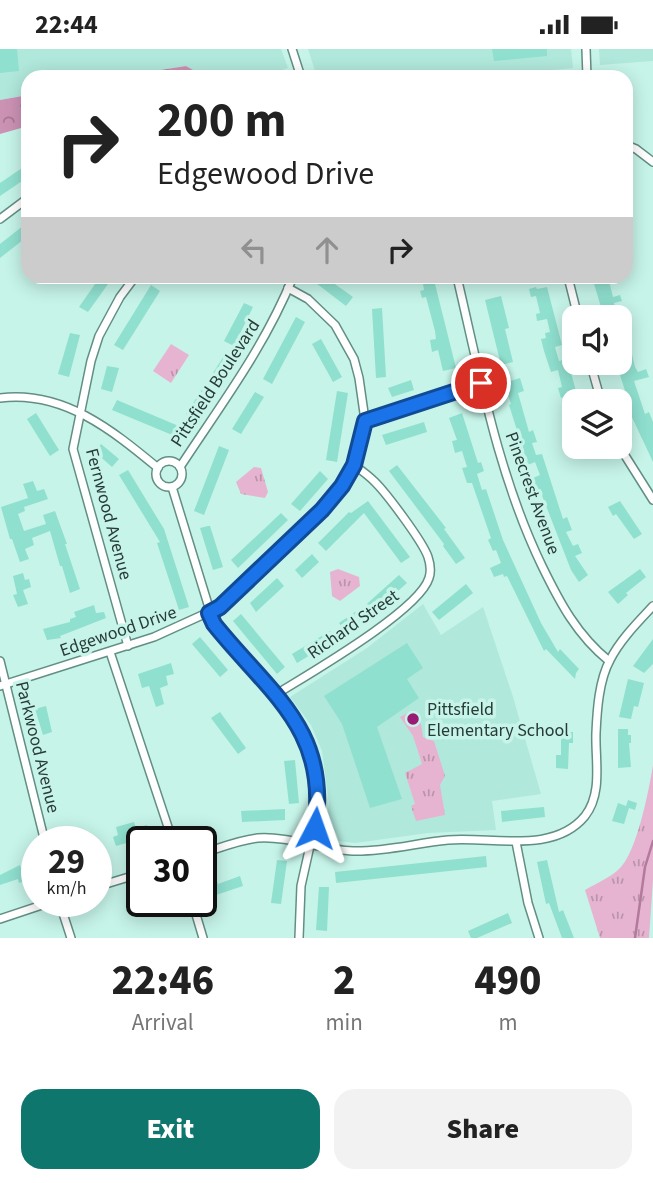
<!DOCTYPE html>
<style>
:root{--surface:#fff;--page:#f2f2f2;--text:#222;--muted:#767676;--accent:#0f766e}
body{margin:0;font-family:"Source Sans 3",sans-serif;background:var(--page);color:var(--text);height:100vh;display:flex;flex-direction:column;font-size:26px;white-space:nowrap}
*{box-sizing:border-box;margin:0}
p{font-size:23px;color:var(--muted)}
.icon{flex:none;width:38px;height:38px;fill:none;stroke:currentColor;stroke-width:2;stroke-linecap:round;stroke-linejoin:round}
.map{position:relative;height:889px;overflow:hidden}
.panel{display:flex;flex-direction:column;background:var(--surface);flex:1}
.panel>*{flex:none}
.banner{position:absolute;left:21px;top:21px;width:612px;height:214px;border-radius:21px;box-shadow:0 4px 18px #0003;background:#fff;color:var(--text);overflow:hidden}
.fabs{position:absolute;left:562px;top:256px;display:grid;gap:14px}
.fabs a{display:grid;place-items:center;width:70px;height:70px;border-radius:14px;background:var(--surface);box-shadow:0 4px 18px #0003;font-size:35px}
.speed{position:absolute;left:21px;top:777px;display:flex;gap:14px;font-size:35px;font-weight:700;text-align:center}
.speed>*{display:grid;place-content:center;width:91px;height:91px;border-radius:50%;background:var(--surface);box-shadow:0 4px 18px #0003;line-height:1}
.speed small{font-size:18px;font-weight:400}
.speed .limit{border:4px solid #111;border-radius:10px;background:#fff;color:#111}
.pin{position:absolute;display:grid;place-items:center;width:60px;height:60px;color:#fff;margin:-30px;border:4px solid #fff;border-radius:50%;box-shadow:0 2px 7px #0007}
.me{position:absolute;width:77px;margin:-38px;rotate:4deg;stroke-linejoin:round;filter:drop-shadow(0 0 5px #0008)}
.turn{display:flex;align-items:center;gap:24px;height:147px;padding:0 21px;font-size:32px}
.turn .icon{width:91px;height:91px;stroke-width:2.5}
.turn b{display:block;font-size:49px;line-height:60px}
.lanes{display:flex;align-items:center;height:66px;padding:0 21px;background:#0003;justify-content:center;gap:35px;direction:ltr}
.lanes .off{opacity:.35}
.eta{display:flex;justify-content:space-evenly;align-items:center;height:119px;text-align:center}
.eta b{font-size:42px;font-weight:800;line-height:49px}
.cta{display:flex;gap:14px;margin-top:auto;padding:14px 21px}
.cta a{flex:1;height:80px;border-radius:21px;background:var(--accent);color:#fff;font-size:28px;font-weight:800;line-height:80px;text-align:center}
.cta a+a{background:var(--page);color:var(--text)}
.status{display:flex;justify-content:space-between;align-items:center;height:49px;padding:0 35px;background:var(--surface);direction:ltr}
.status svg{height:19px;fill:currentColor}
.map>svg:first-child{display:block}
.built{fill:#b1e8dc}
.grass{fill:url(#grass-tufts)}
.forest{fill:url(#forest-crowns)}
.lines{fill:none;stroke-linecap:round;stroke-linejoin:round}
.stream{stroke:#b27a9c;stroke-width:2.5}
.building{fill:#90e0cf}
.street-casing{stroke:#638e84;stroke-width:10}
.street{stroke:#fff;stroke-width:7}
.route-casing{stroke:#114b97;stroke-width:18}
.route{stroke:#1a73e8;stroke-width:12}
.poi-dot{fill:#981c74;stroke:#c6f4e9;stroke-width:2.5}
.labels{text-anchor:middle;stroke-width:7;stroke-linejoin:round;paint-order:stroke}
.street-label{font-size:18px;fill:#293b37;stroke:#c6f4e9}
.poi-label{font-size:18px;fill:#293b37;stroke:#c6f4e9;text-anchor:start}
</style>
<div class="status"><b>22:44</b><svg viewBox="0 0 49 12"><path d="M0 12V9h3v3zM5 12V6h3v6zM10 12V3h3v9zM15 12V0h3v12zM26 1h20v11H26zM47 4h2v5h-2z"/></svg></div>
<div class="map">
<svg width="653" height="889" viewBox="0 0 653 889">
<defs>
<pattern id="grass-tufts" width="24" height="20" patternUnits="userSpaceOnUse" patternTransform="scale(1.75)"><rect width="24" height="20" fill="#e6b4d1"/><path d="M3 7l-1-3M5 7V3M7 7l1-3M15 17l-1-3M17 17v-4M19 17l1-3" fill="none" stroke="#ba94aa"/></pattern>
<pattern id="forest-crowns" width="20" height="18" patternUnits="userSpaceOnUse" patternTransform="scale(1.75)"><rect width="20" height="18" fill="#cc92b4"/><path d="M2 6a3 3 0 1 1 6 0M12 15a3 3 0 1 1 6 0" fill="none" stroke="#a67893"/></pattern>
</defs>
<rect width="100%" height="100%" fill="#c6f4e9"/>
<g class="built">
<polygon points="0,0 281,0 288,19 260,28 215,28 209,22 193,21 186,17 116,28 28,28 28,46 0,51"/>
<polygon points="308,0 571,0 573,19 474,28 317,28"/>
<polygon points="599,0 653,0 653,12 600,16"/>
<polygon points="423,555 441,586 483,558 513,648 541,745 492,752 496,781 428,784 355,794 331,791 325,788 329,754 322,702 311,676 290,648 367,599"/>
</g>
<g class="grass">
<polygon points="171,295 189,306 171,334 153,322"/>
<polygon points="254,418 261,419 268,443 265,449 241,445 236,433"/>
<polygon points="338,520 359,528 360,537 340,552 332,547 330,523"/>
<polygon points="412,662 421,675 423,688 434,692 445,727 440,736 445,766 416,772 411,757 415,755 405,724 422,715 413,687 400,668"/>
<path d="M653 716V831L649 889H600L585 841C595 835 609 829 618 821 637 805 649 740 653 716Z"/>
</g>
<g class="forest">
<polygon points="186,17 193,21 209,22 188,28 116,28"/>
<polygon points="28,46 28,77 0,85 0,51"/>
</g>
<g class="lines">
<polyline class="stream" points="635,889 645,818 653,792"/>
</g>
<g class="building">
<polygon points="0,0 17,0 19,22 0,24"/>
<polygon points="492,0 547,0 547,7 494,12"/>
<polygon points="28,115 28,128 0,147 0,134"/>
<polygon points="28,173 28,187 0,209 0,195"/>
<polygon points="100,228 113,228 88,263 79,258"/>
<polygon points="308,228 325,228 353,248 346,257"/>
<polygon points="592,228 608,228 613,248 620,246 622,252 614,254 618,268 606,268 604,257 601,258"/>
<polygon points="434,231 456,319 443,322 438,301 432,303 430,291 436,290 435,282 426,248 422,249 420,242 424,241 423,235"/>
<polygon points="151,236 160,242 123,301 114,296"/>
<polygon points="536,238 537,240 547,238 562,296 555,298 559,312 567,310 573,331 577,346 574,347 574,379 571,374 565,376 562,366 568,364 567,361 570,360 566,347 561,349 558,339 562,338 558,321 551,323 544,302 541,290 546,289 545,284 550,283 547,270 537,272 536,265 540,264 536,247 531,248 529,240"/>
<polygon points="501,247 509,279 505,280 513,313 501,316 485,251"/>
<polygon points="244,254 253,258 234,297 224,292"/>
<polygon points="382,259 386,328 376,329 372,260"/>
<polygon points="296,268 305,273 272,335 263,330"/>
<polygon points="620,279 621,279 626,294 629,293 635,318 638,323 646,320 649,328 634,332 645,365 649,363 653,373 653,413 630,364 632,363 617,317 620,316"/>
<polygon points="70,284 80,286 69,328 58,325"/>
<polygon points="321,290 342,328 333,333 312,295"/>
<polygon points="224,307 233,313 195,371 186,365"/>
<polygon points="107,317 119,319 112,343 101,340"/>
<polygon points="520,329 524,342 518,344 529,383 533,381 537,393 532,394 536,406 542,405 563,470 567,468 572,481 566,483 573,497 578,495 582,504 575,507 588,526 579,533 571,521 541,444 538,445 533,429 540,426 535,413 528,416 509,356 511,355 504,334"/>
<polygon points="411,331 414,341 392,348 388,339"/>
<polygon points="337,342 348,344 337,413 326,411"/>
<polygon points="255,343 264,348 241,385 232,380"/>
<polygon points="117,351 181,378 177,388 112,361"/>
<polygon points="36,364 59,401 50,407 27,370"/>
<polygon points="462,364 478,414 481,413 484,422 477,425 482,441 486,440 503,491 541,574 558,603 560,600 579,620 576,624 575,630 546,600 544,602 507,527 504,528 503,525 494,528 490,519 501,514 496,501 493,502 488,491 491,489 472,434 467,434 462,419 467,418 462,402 455,404 452,392 457,391 449,369"/>
<polygon points="424,373 427,383 386,396 382,386"/>
<polygon points="101,395 119,410 112,418 95,403"/>
<polygon points="219,397 229,401 204,466 194,462"/>
<polygon points="397,416 446,479 444,480 465,509 456,515 443,497 444,495 389,422"/>
<polygon points="128,421 164,480 189,558 179,561 157,494 160,493 119,426"/>
<polygon points="320,422 328,430 300,462 291,455"/>
<polygon points="33,432 37,442 44,440 48,450 24,458 25,462 18,465 24,482 46,475 43,466 55,462 67,495 65,495 80,540 70,544 62,517 60,517 50,482 32,489 34,496 25,500 29,510 20,513 12,490 10,490 1,458 28,449 23,435"/>
<polygon points="368,452 410,508 401,514 364,464 326,502 318,494 349,463 351,464"/>
<polygon points="620,452 642,485 634,490 616,465 613,467 608,458"/>
<polygon points="281,464 288,471 238,519 231,511"/>
<polygon points="208,477 210,477 223,518 213,521 200,479"/>
<polygon points="312,505 319,513 302,529 295,521"/>
<polygon points="640,520 646,528 626,544 628,546 618,555 608,543"/>
<polygon points="23,524 25,531 29,530 31,538 23,541 28,555 18,558 13,546 17,545 13,527"/>
<polygon points="399,526 407,534 374,563 345,583 339,574 358,561 359,562"/>
<polygon points="277,529 284,537 256,563 250,554"/>
<polygon points="466,535 473,544 439,571 432,563"/>
<polygon points="94,556 96,564 104,563 106,569 60,587 61,589 47,591 43,580 70,573 70,570 76,568 74,563"/>
<polygon points="241,565 285,618 277,625 233,572"/>
<polygon points="330,582 335,591 297,614 292,605"/>
<polygon points="200,588 228,621 220,628 192,595"/>
<polygon points="653,590 653,615 644,624 633,617"/>
<polygon points="407,594 423,619 407,630 419,649 377,678 402,750 370,759 342,675 324,647"/>
<polygon points="171,614 174,625 166,627 168,636 160,639 164,655 156,658 149,637 142,639 138,625"/>
<polygon points="628,630 644,634 638,658 634,657 631,670 619,668"/>
<polygon points="46,657 52,683 43,686 35,660"/>
<polygon points="220,663 246,699 238,705 211,669"/>
<polygon points="618,680 628,680 628,686 631,686 631,694 629,694 631,718 618,719"/>
<polygon points="561,683 573,683 573,694 569,694 568,720 556,719 556,706 561,706"/>
<polygon points="295,711 299,754 289,755 284,712"/>
<polygon points="628,751 637,754 635,761 629,759 624,775 612,772 618,754 626,757"/>
<polygon points="544,758 545,768 502,773 501,762"/>
<polygon points="285,760 285,771 242,773 241,762"/>
<polygon points="134,773 136,779 147,776 151,787 116,797 113,788 118,786 116,778"/>
<polygon points="486,807 487,818 336,834 335,823"/>
<polygon points="277,811 287,812 281,855 271,854"/>
<polygon points="547,811 559,863 563,861 574,889 562,889 549,854 546,855 537,813"/>
<polygon points="20,816 21,819 27,817 30,827 26,828 27,831 19,834 18,830 0,836 0,826"/>
<polygon points="240,827 243,837 210,848 206,836 217,832 218,835"/>
<polygon points="319,838 329,838 327,882 316,881"/>
<polygon points="508,864 512,874 477,889 471,889 468,882"/>
</g>
<g class="lines">
<g class="street-casing">
<g id="street">
<polyline points="292,0 301,28"/>
<polyline points="586,0 587,28"/>
<polyline points="626,96 636,100 653,113"/>
<polyline points="0,170 28,149"/>
<path d="M457 228C480 326 498 426 542 517 560 554 577 586 609 612"/>
<polyline points="568,228 578,268"/>
<polyline points="590,313 601,352"/>
<path d="M0 349C63 341 112 381 158 419"/>
<polyline points="365,371 481,334"/>
<polyline points="619,397 653,451"/>
<circle cx="169" cy="425" r="13"/>
<path d="M180 418C222 354 264 299 293 228"/>
<polyline points="172,438 214,575 293,667 310,700 315,716 318,761 301,837 299,889"/>
<polyline points="128,597 73,400 91,312 99,287 120,248 135,228"/>
<polyline points="110,603 173,793"/>
<polyline points="0,612 45,793"/>
<polyline points="0,637 154,588 220,558 322,461 342,437 354,416 365,371 359,329 354,310 335,276 308,250 288,239"/>
<path d="M275 646C307 626 419 562 429 529 431 523 430 514 428 508 423 493 387 445 375 433 369 427 361 421 354 416"/>
<polyline points="516,793 528,854 539,889"/>
<path d="M201 805C220 799 238 791 258 789 290 787 321 801 353 802 385 803 416 794 448 791 491 787 553 806 585 767 603 744 595 711 596 684 597 661 599 631 610 611 620 591 638 573 653 557"/>
<polyline points="96,838 142,824"/>
<polyline points="59,852 71,889"/>
<polyline points="192,852 203,889"/>
<polyline points="0,870 54,852"/>
</g>
</g>
<use href="#street" class="street"/>
</g>
<g class="lines">
<g class="route-casing">
<path id="route" d="M315 779C330 680 269 644 214 575L209 564 220 558 322 461 342 437 354 416 365 372 481 334"/>
</g>
<use href="#route" class="route"/>
</g>
<circle class="poi-dot" cx="413" cy="670" r="7"/>
<g class="labels">
<g class="street-label">
<text transform="translate(215 334) rotate(-57)" y="6">Pittsfield Boulevard</text>
<text transform="translate(533 444) rotate(70)" y="6">Pinecrest Avenue</text>
<text transform="translate(109 465) rotate(75)" y="6">Fernwood Avenue</text>
<text transform="translate(353 575) rotate(-35)" y="6">Richard Street</text>
<text transform="translate(118 582) rotate(-19)" y="6">Edgewood Drive</text>
<text transform="translate(38 698) rotate(76)" y="6">Parkwood Avenue</text>
</g>
<g class="poi-label">
<text x="427" y="666">Pittsfield<tspan x="427" dy="21">Elementary School</tspan></text>
</g>
</g>
</svg>
<div class="fabs">
<a><svg class="icon" aria-label="sound" viewBox="0 0 24 24"><path d="M4 9h4l5-4v14l-5-4H4zM17 9q2 3 0 6"/></svg></a>
<a><svg class="icon" aria-label="layers" viewBox="0 0 24 24"><path d="M12 4l9 5-9 5-9-5zM3 14l9 5 9-5"/></svg></a>
</div>
<div class="speed"><div>29<small>km/h</small></div><div class="limit">30</div></div>
<div class="pin" style="left:481px;top:334px;background:#d93025"><svg class="icon" aria-label="arrive" viewBox="0 0 24 24"><path d="M6 21V4h12l-3 4 3 4H6"/></svg></div>
<svg class="me" style="left:315px;top:779px" viewBox="-20 -20 40 40"><path d="M0-17L14 15 0 8-14 15z" fill="#1a73e8" stroke="#fff" stroke-width="4"/></svg>
<div class="banner">
<div class="turn"><svg class="icon" aria-label="right" viewBox="0 0 24 24"><path d="M7 20v-9h11M14 6l5 5-5 5"/></svg><div><b>200 m</b>Edgewood Drive</div></div>
<div class="lanes"><svg class="icon off" aria-label="left" viewBox="0 0 24 24"><path d="M17 20v-9H6M10 6l-5 5 5 5"/></svg><svg class="icon off" aria-label="ahead" viewBox="0 0 24 24"><path d="M12 20V5M6 11l6-6 6 6"/></svg><svg class="icon" aria-label="right" viewBox="0 0 24 24"><path d="M7 20v-9h11M14 6l5 5-5 5"/></svg></div>
</div>
</div>
<section class="panel">
<div class="eta">
<div><b>22:46</b><p>Arrival</p></div>
<div><b>2</b><p>min</p></div>
<div><b>490</b><p>m</p></div>
</div>
<div class="cta"><a>Exit</a><a>Share</a></div>
</section>
